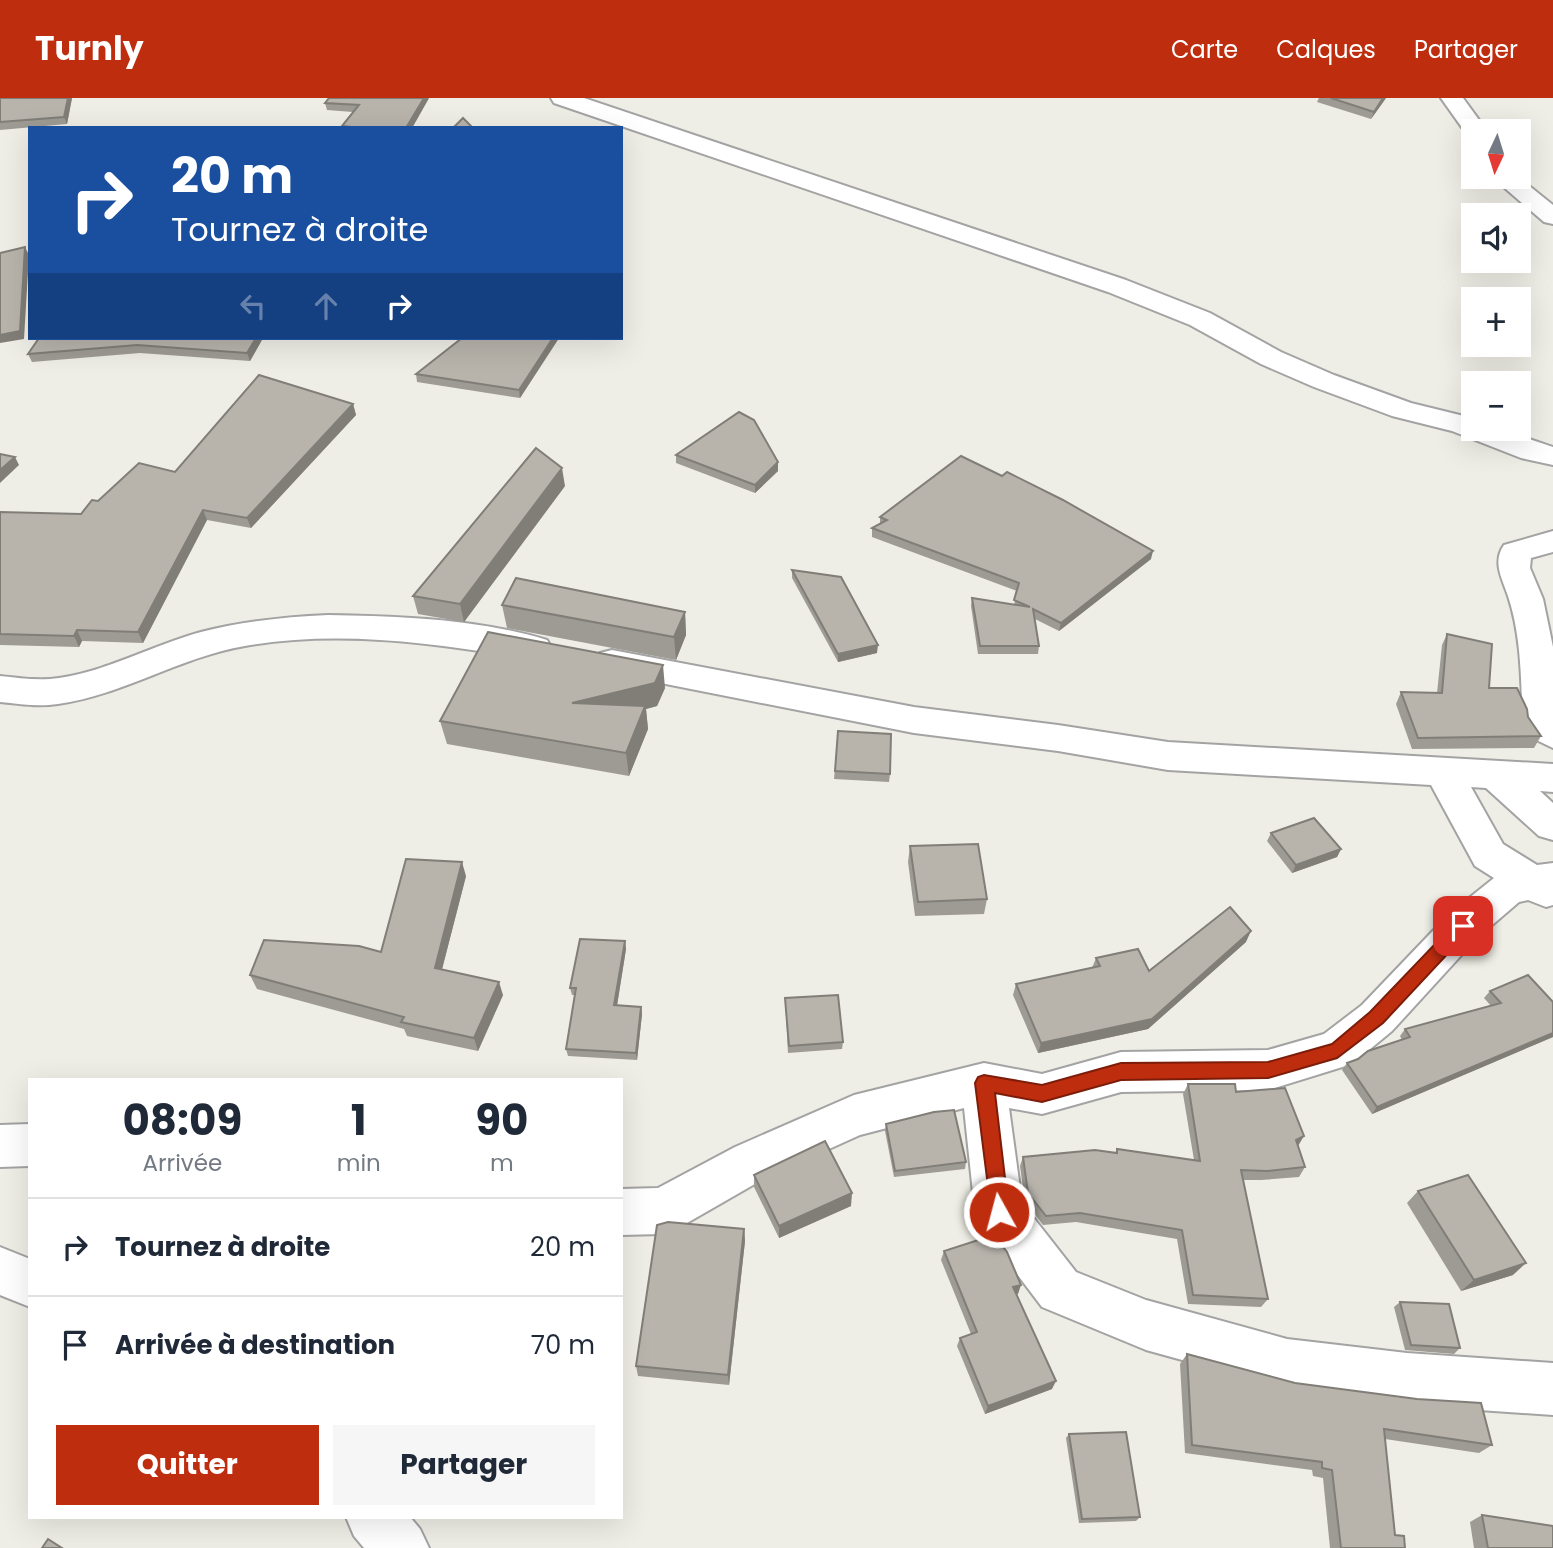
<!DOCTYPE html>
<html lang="fr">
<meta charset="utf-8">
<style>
:root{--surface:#fff;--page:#f6f6f7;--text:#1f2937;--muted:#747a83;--line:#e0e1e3;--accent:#bf2d0f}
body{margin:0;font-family:Poppins,sans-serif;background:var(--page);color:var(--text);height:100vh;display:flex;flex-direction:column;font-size:26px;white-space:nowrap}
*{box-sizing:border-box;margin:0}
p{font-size:23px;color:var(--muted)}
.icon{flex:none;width:38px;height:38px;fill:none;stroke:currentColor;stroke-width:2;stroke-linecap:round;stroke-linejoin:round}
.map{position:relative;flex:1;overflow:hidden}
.sheet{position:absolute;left:28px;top:980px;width:595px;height:441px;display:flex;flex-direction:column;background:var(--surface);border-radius:0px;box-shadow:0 7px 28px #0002}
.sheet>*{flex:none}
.banner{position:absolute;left:28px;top:28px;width:595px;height:214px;border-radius:0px;box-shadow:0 7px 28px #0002;background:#1a4fa0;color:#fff;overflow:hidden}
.needle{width:46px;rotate:184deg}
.tools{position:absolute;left:1461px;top:21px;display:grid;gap:14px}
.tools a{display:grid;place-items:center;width:70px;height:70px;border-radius:0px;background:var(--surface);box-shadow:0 7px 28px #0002;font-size:35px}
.pin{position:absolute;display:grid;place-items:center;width:60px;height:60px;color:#fff;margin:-30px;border-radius:14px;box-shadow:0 4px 10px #0006}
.me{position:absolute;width:77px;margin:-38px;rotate:353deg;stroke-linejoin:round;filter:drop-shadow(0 0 5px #0008)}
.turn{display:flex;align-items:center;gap:24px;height:147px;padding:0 28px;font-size:32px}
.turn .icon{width:91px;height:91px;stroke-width:2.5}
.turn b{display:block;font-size:49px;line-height:60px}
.lanes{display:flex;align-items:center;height:66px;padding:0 28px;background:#0003;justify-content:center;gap:35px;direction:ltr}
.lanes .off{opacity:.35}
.eta{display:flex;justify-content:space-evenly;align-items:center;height:119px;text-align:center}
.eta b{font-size:42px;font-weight:700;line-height:49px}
.button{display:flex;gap:14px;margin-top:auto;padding:14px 28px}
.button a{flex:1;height:80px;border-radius:0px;background:var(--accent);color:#fff;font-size:28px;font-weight:700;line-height:80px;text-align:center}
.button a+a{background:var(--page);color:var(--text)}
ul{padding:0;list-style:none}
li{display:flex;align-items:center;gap:21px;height:98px;padding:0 28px;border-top:2px solid var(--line)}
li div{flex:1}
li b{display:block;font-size:26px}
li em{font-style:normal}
header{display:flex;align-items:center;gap:42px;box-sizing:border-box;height:98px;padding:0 35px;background:var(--accent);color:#fff}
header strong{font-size:33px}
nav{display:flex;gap:38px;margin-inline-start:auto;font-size:24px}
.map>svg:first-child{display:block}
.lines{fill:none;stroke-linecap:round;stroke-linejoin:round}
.street-casing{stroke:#a3a3a3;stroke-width:4}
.street{fill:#fff;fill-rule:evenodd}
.wall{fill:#9e9b94}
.shaded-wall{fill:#817e78}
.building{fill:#b8b4ac;stroke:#817e78;stroke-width:2}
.route{fill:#bf2d0f;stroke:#7c1d0a;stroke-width:2}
</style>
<header>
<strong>Turnly</strong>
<nav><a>Carte</a><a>Calques</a><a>Partager</a></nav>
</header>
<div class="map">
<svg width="1553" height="1450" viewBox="0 0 1553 1450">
<rect width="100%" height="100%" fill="#efeee6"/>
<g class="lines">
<g class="street-casing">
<g id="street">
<polygon points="551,0 584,0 1126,182 1210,215 1281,254 1334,277 1411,305 1472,320 1474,331 1500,331 1553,349 1553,367 1521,360 1452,333 1392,318 1314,289 1261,266 1190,227 1108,194 554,5"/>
<polygon points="1441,0 1463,0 1487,33 1474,33 1474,39 1468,38"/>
<polygon points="1492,79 1518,79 1553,107 1553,126 1544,124"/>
<path d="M1553 433V454L1531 460 1530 470 1543 501 1553 549V650L1528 638 1523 629C1521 586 1522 540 1508 498 1502 480 1492 464 1504 447Z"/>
<path d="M328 517C400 518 478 521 547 542L552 550 547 558 535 562C440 546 341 531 245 548 180 559 123 597 58 606 38 609 20 606 0 604V578C20 580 39 583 59 580 108 573 153 547 201 534 243 523 285 519 328 517Z"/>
<polygon points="612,552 914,609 1058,627 1168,644 1553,666 1553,694 1540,693 1553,705 1553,742 1539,738 1486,690 1471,689 1503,746 1537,767 1553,765 1553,807 1546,809 1528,802 1519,804 1477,840 1392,933 1352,966 1268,992 1121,994 1042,1016 1009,1010 1022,1105 1076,1174 1146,1202 1287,1241 1407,1255 1553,1265 1553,1317 1407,1307 1287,1291 1146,1252 1042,1209 982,1130 975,1114 964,1010 860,1037 767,1079 680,1129 663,1136 621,1137 621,1091 658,1090 735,1049 854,997 984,965 1042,976 1121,954 1268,952 1324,936 1362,907 1449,816 1494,780 1475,768 1431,687 1168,672 1058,653 914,635 600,573 595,564 600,555"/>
<polygon points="30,1026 30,1068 0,1069 0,1027"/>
<polygon points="0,1149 30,1161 30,1209 0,1197"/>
<polygon points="346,1419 410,1419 420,1431 429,1450 364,1450 354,1438"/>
</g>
</g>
<use href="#street" class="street"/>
</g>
<g class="wall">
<polygon points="0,0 72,0 67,26 0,32"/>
<polygon points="329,0 429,0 412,30 342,30 342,28 353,14 327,12 325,5"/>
<polygon points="1317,0 1386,0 1371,21 1317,4 1319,0"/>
<polygon points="39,240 263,240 250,263 140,255 32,264 28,256"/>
<polygon points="462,240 559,240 520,300 417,284 416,276"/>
<polygon points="353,306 356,317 251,430 207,422 143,545 82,543 79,549 0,547 0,414 81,416 98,403"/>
<polygon points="676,357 778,373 755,395 676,365"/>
<polygon points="565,388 464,524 418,516 413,498"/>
<polygon points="880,419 1151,461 1059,533 1035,521 1039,548 1038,556 978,556 971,508 972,500 1014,507 1017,493 872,439 872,430 880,426"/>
<polygon points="792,472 877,555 838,564 792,480"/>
<polygon points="502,507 685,514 686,537 676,562 507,530"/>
<polygon points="1447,536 1489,590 1541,638 1534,650 1412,651 1396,606 1401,594 1437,595 1442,547"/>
<polygon points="665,590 657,608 646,611 648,631 629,678 447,646 440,623"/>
<polygon points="838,633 890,676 889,684 834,681"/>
<polygon points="1271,735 1341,751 1337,759 1292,775 1267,743"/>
<polygon points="910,748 987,801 984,816 915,818 908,764"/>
<polygon points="466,778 442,871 503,897 478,953 407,938 404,931 257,891 250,877 381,854"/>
<polygon points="625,843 626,851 617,907 641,909 642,916 637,962 568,958 566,951 575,897 572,897 570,890"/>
<polygon points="1246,844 1148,931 1038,955 1013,897 1016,886 1092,870 1096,860 1149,873"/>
<polygon points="1490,893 1553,904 1553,939 1372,1016 1342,972 1347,965 1358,961 1402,942 1400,938 1405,931 1491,908 1484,900"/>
<polygon points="785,900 843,944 842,951 788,955"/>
<polygon points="1188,986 1236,994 1298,1048 1305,1069 1299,1079 1261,1082 1243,1082 1268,1201 1261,1209 1188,1206 1177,1141 1076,1124 1043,1127 1025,1104 1020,1068 1023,1059 1115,1055 1117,1051 1194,1062 1183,996"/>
<polygon points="886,1026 966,1064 965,1071 894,1079 885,1033"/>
<polygon points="754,1077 851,1108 779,1140 754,1089"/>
<polygon points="1418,1093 1513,1177 1461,1193 1407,1105"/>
<polygon points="744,1131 745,1143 729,1287 638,1278 636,1268"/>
<polygon points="944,1153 1018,1196 1017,1196 1052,1291 985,1316 957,1248 960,1240 971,1236 941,1162"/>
<polygon points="1400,1204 1460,1250 1454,1256 1405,1252 1394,1209"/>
<polygon points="1187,1256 1492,1347 1479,1355 1385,1341 1395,1437 1405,1450 1330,1450 1323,1380 1313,1378 1312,1372 1185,1355 1180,1266"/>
<polygon points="1069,1336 1140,1419 1136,1423 1079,1425 1066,1340"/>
<polygon points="1482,1417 1553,1450 1474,1450 1470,1424"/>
</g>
<g class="shaded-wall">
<polygon points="68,0 72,0 67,26 64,19"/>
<polygon points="424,0 429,0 412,30 406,30"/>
<polygon points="1383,0 1386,0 1371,21 1374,14"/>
<polygon points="25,149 29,157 24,241 0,245 0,237"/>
<polygon points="256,240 263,240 250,263 247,255"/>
<polygon points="553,240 559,240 520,300 519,292"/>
<polygon points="353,306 356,317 251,430 247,420"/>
<polygon points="15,359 19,367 0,385 0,372"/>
<polygon points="778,364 778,373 755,395 755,387"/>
<polygon points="562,370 565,388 464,524 460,506"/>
<polygon points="203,412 207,422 143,545 138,534"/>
<polygon points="1153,453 1151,461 1059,533 1061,525"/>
<polygon points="685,514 686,537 676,562 674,539"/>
<polygon points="77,532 82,543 79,549 74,538"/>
<polygon points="878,547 877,555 838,564 838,556"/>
<polygon points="663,567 665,590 657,608 646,611 648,631 629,678 626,655 572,605"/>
<polygon points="1341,751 1337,759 1292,775 1296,767"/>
<polygon points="462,764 466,778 439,883 435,870"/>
<polygon points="1251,833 1246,844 1148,931 1038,955 1041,945"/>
<polygon points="625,843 626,851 616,914 614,907"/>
<polygon points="499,884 503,897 478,953 474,940"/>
<polygon points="641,909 642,916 637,962 636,955"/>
<polygon points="1553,935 1553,939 1372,1016 1377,1009"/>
<polygon points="1304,1038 1298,1048 1296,1042"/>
<polygon points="852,1095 851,1108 779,1140 779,1128"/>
<polygon points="744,1131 745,1143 729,1287 728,1277"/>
<polygon points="1526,1165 1513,1177 1461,1193 1474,1182"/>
<polygon points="1021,1187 1018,1196 1010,1198 1013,1189"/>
<polygon points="1056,1283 1052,1291 985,1316 988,1308"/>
</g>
<g class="building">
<polygon points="0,0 68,0 64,19 0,24"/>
<polygon points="329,0 424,0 406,30 360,30 342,28 359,7 325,5"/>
<polygon points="1331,0 1383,0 1374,14"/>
<polygon points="463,20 473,30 453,30"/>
<polygon points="25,149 20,233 0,237 0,155"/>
<polygon points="39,240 256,240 247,255 137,247 28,256"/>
<polygon points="462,240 553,240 519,292 416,276"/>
<polygon points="259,277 353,306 247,420 203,412 138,534 77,532 74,538 0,536 0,414 81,416 92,402 98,403 139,365 175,374"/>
<polygon points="739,314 754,322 778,364 755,387 676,357"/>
<polygon points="536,350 562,370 460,506 413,498"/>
<polygon points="0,356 15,359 0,372"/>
<polygon points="961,358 1002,378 1007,374 1063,402 1153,453 1061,525 1033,511 1039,548 980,548 972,500 1030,509 1014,502 1019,485 872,430 887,422 880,419"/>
<polygon points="792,472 841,479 878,547 838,556"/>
<polygon points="516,480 685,514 674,539 502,507"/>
<polygon points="488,534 663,567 655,585 572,605 645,608 626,655 440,623"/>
<polygon points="1447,536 1492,546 1489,590 1517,590 1527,611 1528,619 1541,638 1418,640 1401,594 1442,595"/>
<polygon points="838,633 891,636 890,676 835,673"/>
<polygon points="1314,720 1341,751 1296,767 1271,735"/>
<polygon points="978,746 987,801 918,804 910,748"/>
<polygon points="406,761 462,764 435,870 499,884 474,940 401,924 404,919 250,877 264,842 359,848 381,854"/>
<polygon points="1230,809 1251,833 1152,921 1041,945 1016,886 1100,868 1096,860 1138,851 1149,873"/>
<polygon points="580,841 625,843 614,907 641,909 636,955 566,951 576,890 570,890"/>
<polygon points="1528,877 1553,904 1553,935 1377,1009 1347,965 1358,961 1368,953 1410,939 1405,931 1501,905 1490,893"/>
<polygon points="838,897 843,944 789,948 785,900"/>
<polygon points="1188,986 1235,986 1236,994 1285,990 1304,1038 1296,1042 1305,1069 1267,1073 1241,1072 1268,1201 1193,1197 1182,1132 1080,1115 1046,1118 1028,1095 1023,1059 1095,1052 1117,1055 1117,1051 1200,1063"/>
<polygon points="954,1012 966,1064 895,1073 886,1026 934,1014"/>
<polygon points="825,1043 852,1095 779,1128 754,1077"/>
<polygon points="1468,1077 1526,1165 1474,1182 1418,1093"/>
<polygon points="668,1124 744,1131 728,1277 636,1268 657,1127"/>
<polygon points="994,1137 1007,1154 1021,1187 1013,1189 1056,1283 988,1308 960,1240 977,1234 944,1153"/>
<polygon points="1400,1204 1449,1206 1460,1250 1411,1247"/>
<polygon points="1187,1256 1295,1285 1417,1301 1481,1305 1492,1347 1384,1331 1395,1437 1404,1438 1405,1450 1341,1450 1332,1372 1322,1370 1322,1364 1192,1347"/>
<polygon points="1126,1334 1140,1419 1082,1421 1069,1336"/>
<polygon points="1482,1417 1553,1428 1553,1450 1488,1450"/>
<polygon points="48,1441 62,1450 42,1450"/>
</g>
<polygon class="route" points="1463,821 1469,823 1472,828 1469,833 1383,925 1337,960 1268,980 1121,982 1042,1004 995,995 1009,1114 1006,1120 999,1123 992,1120 975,985 978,979 984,977 1042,987 1121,965 1268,964 1332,946 1370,914 1457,823"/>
</svg>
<div class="tools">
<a><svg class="needle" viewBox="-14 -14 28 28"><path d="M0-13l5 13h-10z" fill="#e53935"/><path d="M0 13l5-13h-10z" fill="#747a83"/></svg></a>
<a><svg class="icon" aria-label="sound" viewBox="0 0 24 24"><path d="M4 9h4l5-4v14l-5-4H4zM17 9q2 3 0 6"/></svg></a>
<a>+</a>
<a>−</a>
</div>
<div class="pin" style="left:1463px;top:828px;background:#d93025"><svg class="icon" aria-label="arrive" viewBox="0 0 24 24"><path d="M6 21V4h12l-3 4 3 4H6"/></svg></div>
<svg class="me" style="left:999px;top:1114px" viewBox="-20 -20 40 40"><circle r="17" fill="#bf2d0f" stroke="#fff" stroke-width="3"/><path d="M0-11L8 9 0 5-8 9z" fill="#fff"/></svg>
<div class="banner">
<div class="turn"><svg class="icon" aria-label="right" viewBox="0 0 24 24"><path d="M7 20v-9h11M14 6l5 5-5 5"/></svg><div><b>20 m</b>Tournez à droite</div></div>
<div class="lanes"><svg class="icon off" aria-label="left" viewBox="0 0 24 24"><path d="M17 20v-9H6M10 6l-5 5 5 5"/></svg><svg class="icon off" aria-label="ahead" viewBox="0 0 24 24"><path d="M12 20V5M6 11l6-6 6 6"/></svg><svg class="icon" aria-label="right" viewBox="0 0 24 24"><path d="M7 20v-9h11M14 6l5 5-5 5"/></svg></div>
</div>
<section class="sheet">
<div class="eta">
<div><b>08:09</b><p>Arrivée</p></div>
<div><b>1</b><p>min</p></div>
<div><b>90</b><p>m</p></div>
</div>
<ul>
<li><svg class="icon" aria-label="right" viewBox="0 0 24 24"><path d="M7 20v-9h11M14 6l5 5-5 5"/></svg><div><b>Tournez à droite</b></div><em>20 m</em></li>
<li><svg class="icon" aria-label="arrive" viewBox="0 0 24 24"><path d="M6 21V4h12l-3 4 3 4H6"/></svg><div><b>Arrivée à destination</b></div><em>70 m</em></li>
</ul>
<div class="button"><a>Quitter</a><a>Partager</a></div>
</section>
</div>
